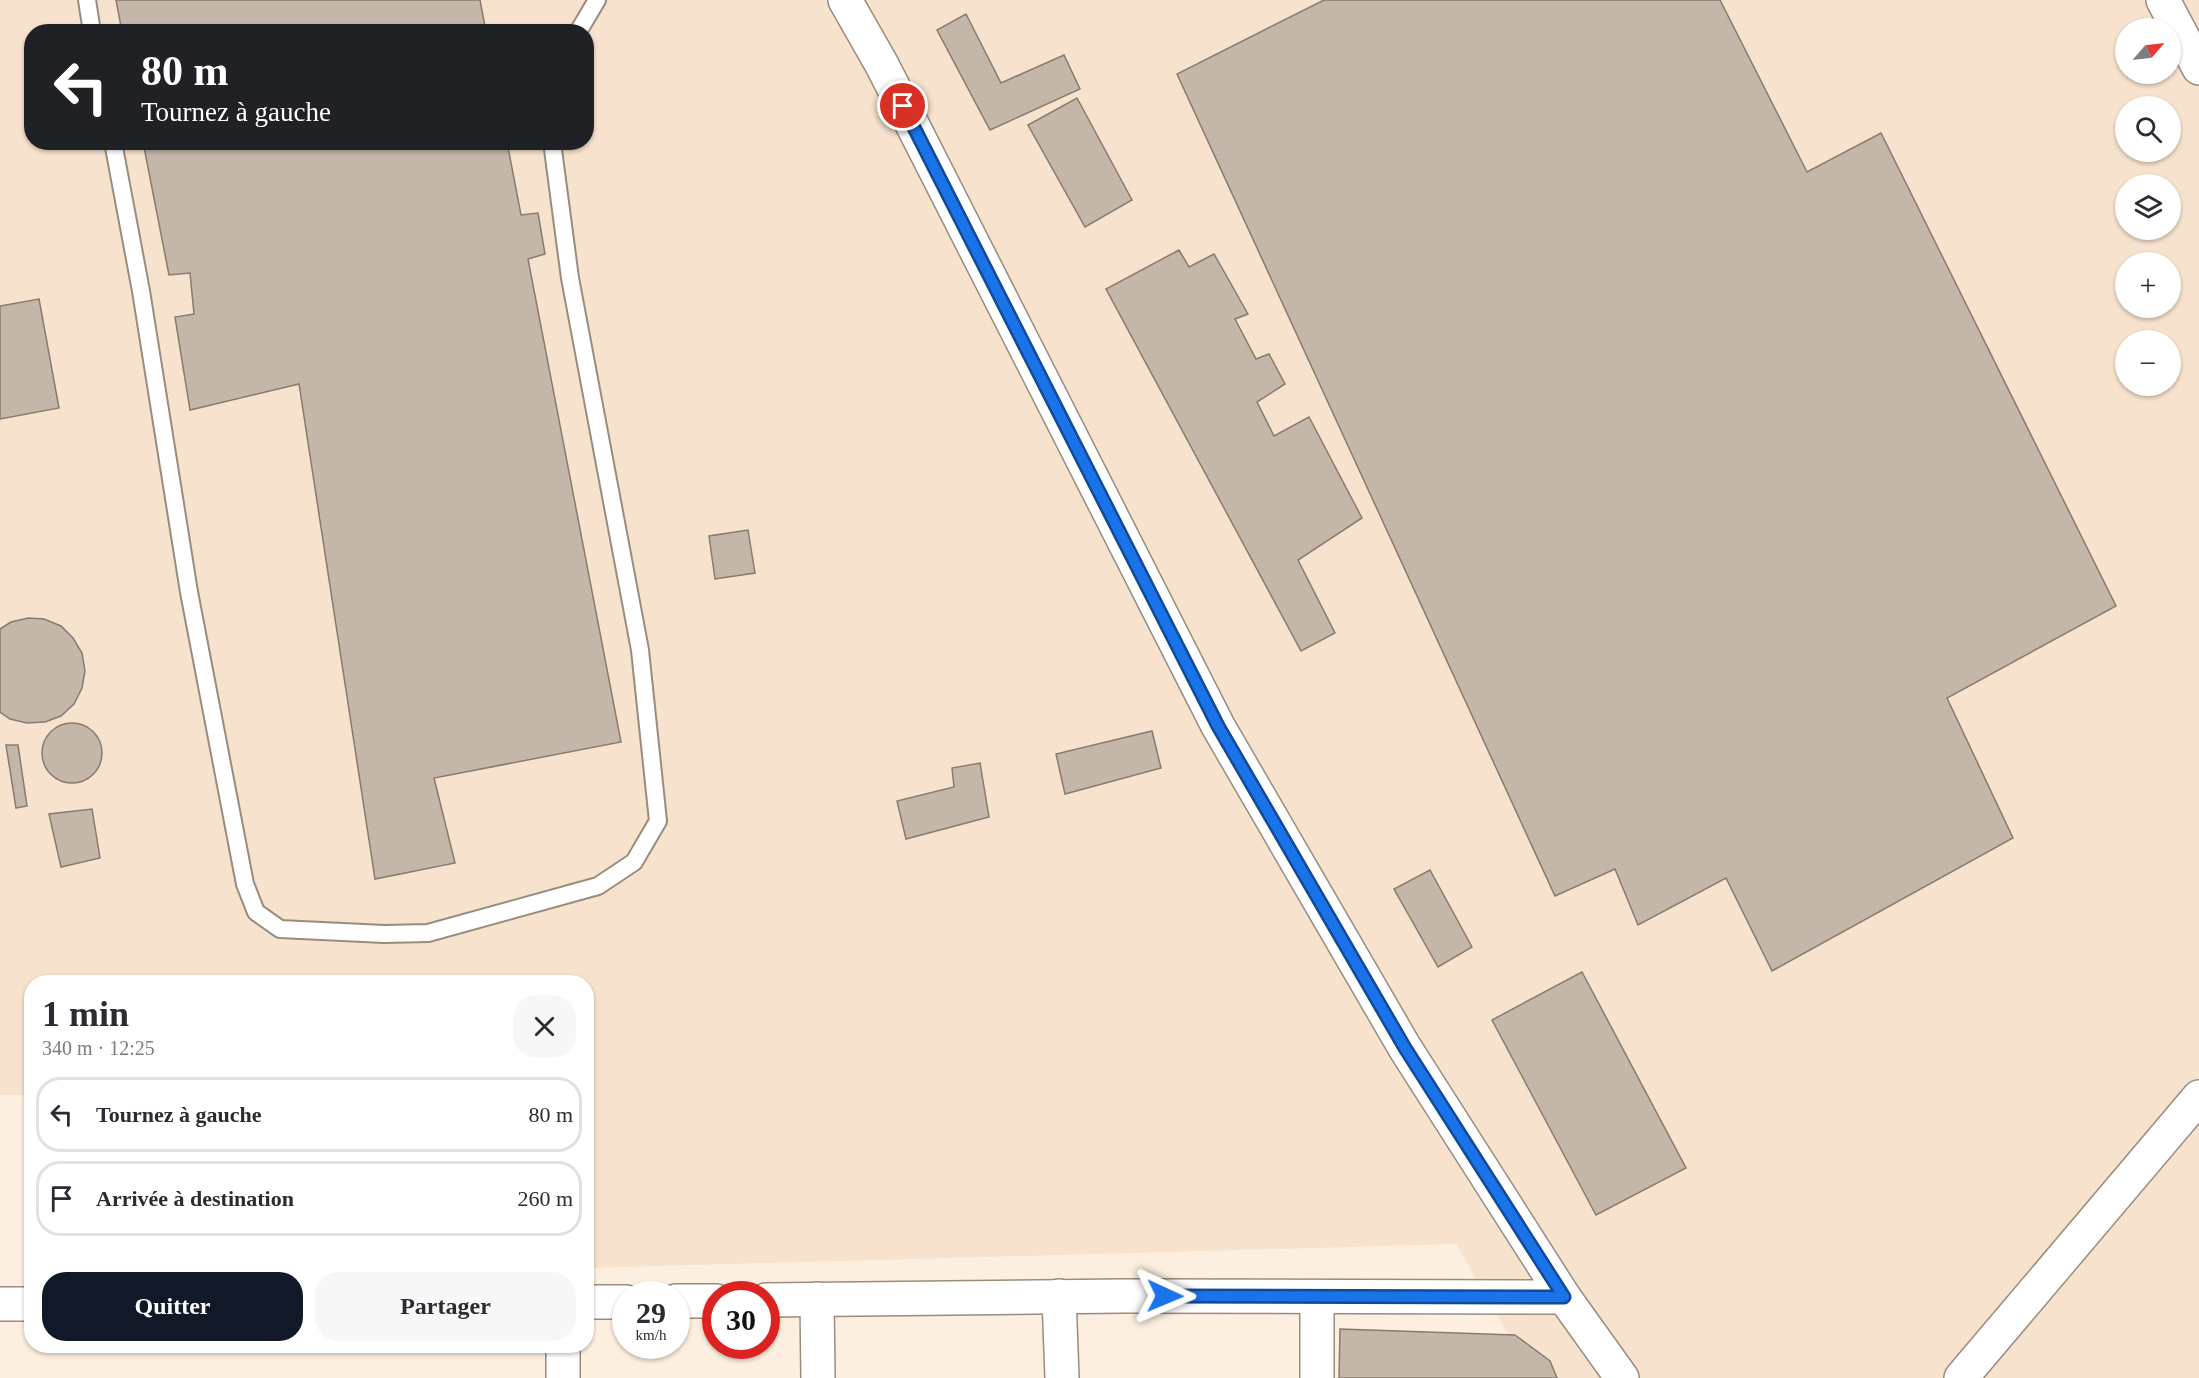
<!DOCTYPE html>
<html lang="fr">
<meta charset="utf-8">
<style>
:root{--surface:#fff;--page:#f7f7f7;--text:#2b2b33;--muted:#7c7c81;--line:#e1e1e2;--accent:#111827}
body{margin:0;font-family:"Times New Roman",serif;background:var(--page);color:var(--text);height:100vh;display:flex;flex-direction:column;font-size:22px;white-space:nowrap}
*{box-sizing:border-box;margin:0}
p{font-size:20px;color:var(--muted)}
.icon{flex:none;width:33px;height:33px;fill:none;stroke:currentColor;stroke-width:2;stroke-linecap:round;stroke-linejoin:round}
.map{position:relative;flex:1;overflow:hidden}
.side{position:absolute;left:24px;top:975px;width:570px;height:378px;display:flex;flex-direction:column;background:var(--surface);border-radius:24px;box-shadow:0 2px 4px #0004}
.side>*{flex:none}
.hud{position:absolute;left:24px;top:24px;width:570px;height:126px;border-radius:24px;box-shadow:0 2px 4px #0004;background:#202124;color:#fff;overflow:hidden}
.needle{width:39px;rotate:62deg}
.buttons{position:absolute;left:2115px;top:18px;display:grid;gap:12px}
.buttons a{display:grid;place-items:center;width:66px;height:66px;border-radius:50%;background:var(--surface);box-shadow:0 2px 4px #0004;font-size:30px}
.speed{position:absolute;left:612px;top:1281px;display:flex;gap:12px;font-size:30px;font-weight:700;text-align:center}
.speed>*{display:grid;place-content:center;width:78px;height:78px;border-radius:50%;background:var(--surface);box-shadow:0 2px 4px #0004;line-height:1}
.speed small{font-size:15px;font-weight:400}
.speed .limit{border:9px solid #d22;background:#fff;color:#111}
.pin{position:absolute;display:grid;place-items:center;width:51px;height:51px;color:#fff;margin:-26px;border:3px solid #fff;border-radius:50%;box-shadow:0 2px 6px #0007}
.me{position:absolute;width:66px;margin:-33px;rotate:91deg;stroke-linejoin:round;filter:drop-shadow(0 0 4px #0008)}
.turn{display:flex;align-items:center;gap:21px;height:126px;padding:0 18px;font-size:27px}
.turn .icon{width:78px;height:78px;stroke-width:2.5}
.turn b{display:block;font-size:42px;line-height:51px}
.round{display:grid;place-items:center;flex:none;width:63px;height:63px;border-radius:24px;background:var(--page)}
.overview{display:flex;align-items:center;justify-content:space-between;height:102px;padding:0 18px}
h1{font-size:36px;font-weight:700;line-height:45px}
.action{display:flex;gap:12px;margin-top:auto;padding:12px 18px}
.action a{flex:1;height:69px;border-radius:24px;background:var(--accent);color:#fff;font-size:24px;font-weight:700;line-height:69px;text-align:center}
.action a+a{background:var(--page);color:var(--text)}
ul{padding:0;list-style:none}
li{display:flex;align-items:center;gap:18px;height:75px;margin:0 12px 9px;padding:0 6px;border:3px solid var(--line);border-radius:24px}
li div{flex:1}
li b{display:block;font-size:22px}
li em{font-style:normal}
.map>svg:first-child{display:block}
.built{fill:#f6e2cd;fill-rule:evenodd}
.building{fill:#c4b6a8;stroke:#887b6e;stroke-width:1.5}
.lines{fill:none;stroke-linecap:round;stroke-linejoin:round}
.lane-casing{stroke:#998c7e;stroke-width:20}
.street-casing{stroke:#998c7e;stroke-width:36}
.lane{stroke:#fff;stroke-width:16}
.street{stroke:#fff;stroke-width:33}
.route-casing{stroke:#114b97;stroke-width:15}
.route{stroke:#1a73e8;stroke-width:10}
</style>
<div class="map">
<svg width="2199" height="1378" viewBox="0 0 2199 1378">
<rect width="100%" height="100%" fill="#fdefe0"/>
<path class="built" d="M0 0H2199V1378H1533L1456 1244 587 1268 586 982H32L31 1095H0ZM2126 28H2170V74H2126ZM32 32H586V142H32ZM2126 106H2170V152H2126ZM2126 184H2170V230H2126ZM2126 262H2170V308H2126ZM2126 340H2170V386H2126Z"/>
<g class="building">
<polygon points="116,0 480,0 486,32 122,32"/>
<polygon points="1324,0 1720,0 1807,172 1881,133 2116,606 1947,698 2013,838 1772,971 1726,878 1638,925 1615,869 1555,896 1177,74"/>
<polygon points="966,14 1001,83 1064,55 1080,89 990,130 937,30"/>
<polygon points="1077,98 1132,200 1085,227 1028,125"/>
<polygon points="143,142 507,142 521,215 538,213 545,254 528,259 621,742 434,778 455,863 375,879 299,384 190,410 175,317 194,314 190,273 169,275"/>
<polygon points="1179,250 1189,267 1214,254 1248,314 1235,319 1256,359 1269,354 1285,384 1257,402 1274,436 1309,417 1362,518 1298,560 1335,633 1301,651 1106,289"/>
<polygon points="39,299 59,408 0,419 0,306"/>
<polygon points="748,530 755,573 715,579 709,536"/>
<polygon points="28,618 44,619 61,626 73,638 82,653 85,671 82,688 74,704 61,716 45,722 27,723 10,719 0,712 0,629 11,622"/>
<circle cx="72" cy="753" r="30"/>
<polygon points="1152,731 1161,768 1065,794 1056,754"/>
<polygon points="6,745 18,745 27,806 16,808"/>
<polygon points="980,763 989,817 906,839 897,801 954,787 952,768"/>
<polygon points="92,809 100,858 61,867 49,814"/>
<polygon points="1430,870 1472,947 1438,967 1394,889"/>
<polygon points="1582,972 1686,1168 1596,1215 1492,1020"/>
<polygon points="1340,1329 1515,1335 1550,1361 1557,1378 1339,1378"/>
</g>
<g class="lines">
<g class="lane-casing">
<g id="lane">
<polyline points="87,0 92,32"/>
<polyline points="578,32 597,0"/>
<polyline points="113,142 141,291 189,592 245,884 256,912 280,929 384,934 428,933 598,886 634,862 658,821 640,650 570,278 552,142"/>
</g>
</g>
<g class="street-casing">
<g id="street">
<polyline points="845,0 882,65 1218,726 1405,1048 1564,1297 1622,1378"/>
<polyline points="2163,0 2199,68"/>
<polyline points="1059,1296 1062,1378"/>
<polyline points="1317,1298 1317,1378"/>
<polyline points="817,1299 818,1378"/>
<polyline points="766,1300 1122,1296 1564,1297"/>
<polyline points="676,1301 716,1301"/>
<polyline points="586,1302 626,1302"/>
<polyline points="0,1304 32,1304"/>
<polyline points="563,1346 563,1378"/>
<polyline points="1961,1378 2199,1097"/>
</g>
</g>
<use href="#lane" class="lane"/>
<use href="#street" class="street"/>
</g>
<g class="lines">
<g class="route-casing">
<polyline id="route" points="903,106 1218,726 1405,1048 1564,1297 1165,1296"/>
</g>
<use href="#route" class="route"/>
</g>
</svg>
<div class="buttons">
<a><svg class="needle" viewBox="-14 -14 28 28"><path d="M0-13l5 13h-10z" fill="#e53935"/><path d="M0 13l5-13h-10z" fill="#7c7c81"/></svg></a>
<a><svg class="icon" aria-label="search" viewBox="0 0 24 24"><circle cx="10" cy="10" r="6"/><path d="M15 15l6 6"/></svg></a>
<a><svg class="icon" aria-label="layers" viewBox="0 0 24 24"><path d="M12 4l9 5-9 5-9-5zM3 14l9 5 9-5"/></svg></a>
<a>+</a>
<a>−</a>
</div>
<div class="speed"><div>29<small>km/h</small></div><div class="limit">30</div></div>
<div class="pin" style="left:903px;top:106px;background:#d93025"><svg class="icon" aria-label="arrive" viewBox="0 0 24 24"><path d="M6 21V4h12l-3 4 3 4H6"/></svg></div>
<svg class="me" style="left:1165px;top:1296px" viewBox="-20 -20 40 40"><path d="M0-17L14 15 0 8-14 15z" fill="#1a73e8" stroke="#fff" stroke-width="4"/></svg>
<div class="hud">
<div class="turn"><svg class="icon" aria-label="left" viewBox="0 0 24 24"><path d="M17 20v-9H6M10 6l-5 5 5 5"/></svg><div><b>80 m</b>Tournez à gauche</div></div>
</div>
<section class="side">
<div class="overview"><div><h1>1 min</h1><p>340 m · 12:25</p></div><a class="round"><svg class="icon" aria-label="close" viewBox="0 0 24 24"><path d="M6 6l12 12M18 6L6 18"/></svg></a></div>
<ul>
<li><svg class="icon" aria-label="left" viewBox="0 0 24 24"><path d="M17 20v-9H6M10 6l-5 5 5 5"/></svg><div><b>Tournez à gauche</b></div><em>80 m</em></li>
<li><svg class="icon" aria-label="arrive" viewBox="0 0 24 24"><path d="M6 21V4h12l-3 4 3 4H6"/></svg><div><b>Arrivée à destination</b></div><em>260 m</em></li>
</ul>
<div class="action"><a>Quitter</a><a>Partager</a></div>
</section>
</div>
